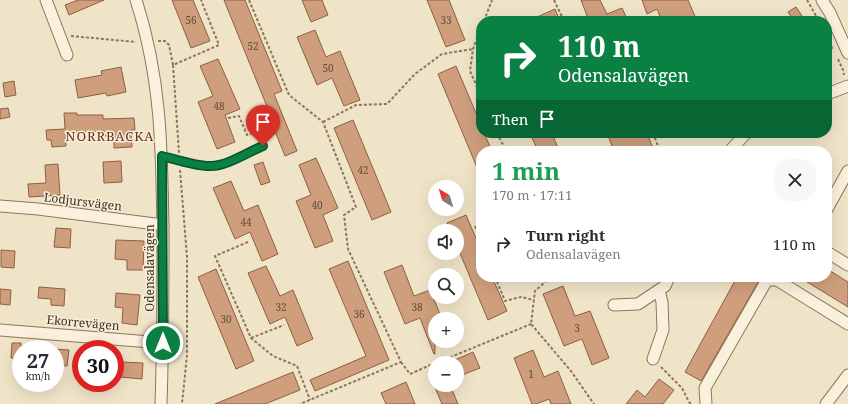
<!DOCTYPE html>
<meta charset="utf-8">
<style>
:root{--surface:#fff;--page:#f7f7f7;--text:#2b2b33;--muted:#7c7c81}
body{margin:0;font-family:"Noto Serif",serif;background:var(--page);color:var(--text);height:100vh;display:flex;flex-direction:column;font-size:15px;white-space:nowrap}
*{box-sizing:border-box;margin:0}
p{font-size:13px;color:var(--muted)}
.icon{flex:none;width:22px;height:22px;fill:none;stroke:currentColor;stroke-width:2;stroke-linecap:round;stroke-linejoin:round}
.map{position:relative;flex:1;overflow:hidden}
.panel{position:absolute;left:476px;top:146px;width:356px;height:136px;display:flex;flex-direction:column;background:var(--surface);border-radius:16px;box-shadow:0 4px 16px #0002}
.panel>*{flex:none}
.hud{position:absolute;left:476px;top:16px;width:356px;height:122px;border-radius:16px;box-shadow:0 4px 16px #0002;background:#0b8043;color:#fff;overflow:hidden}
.needle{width:26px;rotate:322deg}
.tools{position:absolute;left:428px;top:180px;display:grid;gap:8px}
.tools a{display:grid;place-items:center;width:36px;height:36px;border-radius:50%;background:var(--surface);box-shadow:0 4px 16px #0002;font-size:20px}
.speed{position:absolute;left:12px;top:340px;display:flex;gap:8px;font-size:20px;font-weight:700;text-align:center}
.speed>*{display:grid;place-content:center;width:52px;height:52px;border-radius:50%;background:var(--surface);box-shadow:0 4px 16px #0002;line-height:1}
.speed small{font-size:10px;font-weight:400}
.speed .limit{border:6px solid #d22;background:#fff;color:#111}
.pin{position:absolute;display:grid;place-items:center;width:34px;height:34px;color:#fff;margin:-41px -17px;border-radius:50% 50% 50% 0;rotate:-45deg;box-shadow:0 0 4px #0007}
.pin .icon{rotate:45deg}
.me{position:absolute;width:44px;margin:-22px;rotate:0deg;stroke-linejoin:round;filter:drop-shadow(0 0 3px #0008)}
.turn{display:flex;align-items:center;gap:14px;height:84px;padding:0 16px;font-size:18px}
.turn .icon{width:52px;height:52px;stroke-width:2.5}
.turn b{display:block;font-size:28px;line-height:34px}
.then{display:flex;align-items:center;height:38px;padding:0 16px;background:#0003;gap:8px;font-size:15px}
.round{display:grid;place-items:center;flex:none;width:42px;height:42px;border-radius:16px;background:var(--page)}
.headline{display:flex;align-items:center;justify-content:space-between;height:68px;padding:0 16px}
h1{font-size:24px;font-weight:700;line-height:30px;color:#1e9e55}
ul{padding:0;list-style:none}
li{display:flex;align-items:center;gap:12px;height:60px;padding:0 16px}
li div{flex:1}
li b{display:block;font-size:15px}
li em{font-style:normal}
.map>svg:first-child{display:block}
.building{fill:#cf9f7d;stroke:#8d5f41}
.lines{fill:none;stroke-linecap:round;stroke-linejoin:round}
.service-casing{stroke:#8d765c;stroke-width:8}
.minor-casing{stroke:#8d765c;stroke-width:13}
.path{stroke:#8d765c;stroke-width:2;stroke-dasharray:3 2;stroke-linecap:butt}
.service{stroke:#faf1dc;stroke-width:5.5}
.minor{stroke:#faf1dc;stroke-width:11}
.route-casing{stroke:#07532c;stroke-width:10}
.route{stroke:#0b8043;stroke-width:7}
.labels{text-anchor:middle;stroke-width:3;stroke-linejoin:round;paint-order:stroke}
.number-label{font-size:10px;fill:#624a37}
.street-label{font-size:12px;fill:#3d2e20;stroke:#f7eed8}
.neighbourhood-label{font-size:13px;letter-spacing:1px;fill:#6b2e1e;stroke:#f7eed8}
</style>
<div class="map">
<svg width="848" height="404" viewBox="0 0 848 404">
<rect width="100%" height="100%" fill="#f0e4c8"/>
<g class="building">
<polygon points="78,0 104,0 69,15 65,5"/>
<polygon points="172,0 193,0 210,41 191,48"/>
<polygon points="224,0 245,0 282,91 274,94 297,151 285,156 266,109 268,109"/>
<polygon points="302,0 322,0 328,15 311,22"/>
<polygon points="427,0 449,0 465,40 446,47"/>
<polygon points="581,0 600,0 607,14 622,8 628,21 589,21"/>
<polygon points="642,0 688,0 697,21 662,21 657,9 647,14"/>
<polygon points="796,7 802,16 794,21 788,12"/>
<polygon points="555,9 560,21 528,21"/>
<polygon points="315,30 326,57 340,51 360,100 344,106 332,78 317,85 297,37"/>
<polygon points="218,59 240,109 225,115 235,142 217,149 198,102 213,96 200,66"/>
<polygon points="456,66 481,125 481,133 484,133 492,151 481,151 481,177 438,74"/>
<polygon points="121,67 126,92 107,96 106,93 78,98 75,80 102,75 101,71"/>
<polygon points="14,81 16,95 5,97 3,83"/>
<polygon points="8,108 10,117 0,119 0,109"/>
<polygon points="64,113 77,113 77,115 103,115 103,119 134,118 135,130 131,130 132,147 114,148 114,136 105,136 104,131 66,133 66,146 52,147 51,140 47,140 46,130 65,129"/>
<polygon points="353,120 391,212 372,220 334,128"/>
<polygon points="530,133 552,133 559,151 538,151"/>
<polygon points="607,133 647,133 654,151 614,151"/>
<polygon points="316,158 338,208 323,215 333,241 315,248 296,201 311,195 299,165"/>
<polygon points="121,161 122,182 104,183 103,162"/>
<polygon points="263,162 270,182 261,185 254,165"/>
<polygon points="58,164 60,195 29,197 28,184 46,183 45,165"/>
<polygon points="231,181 244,211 258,205 278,254 262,261 250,232 235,239 213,188"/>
<polygon points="466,215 481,250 481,277 492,277 507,311 488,320 457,246 457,231 451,231 447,223"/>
<polygon points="56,228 71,229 70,248 54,247"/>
<polygon points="116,240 144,241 143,270 127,270 127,260 115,259"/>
<polygon points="1,250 15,251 14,268 1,267"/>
<polygon points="348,261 389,360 315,391 310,380 366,356 329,269"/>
<polygon points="402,265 414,296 430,290 442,319 435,319 435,354 434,354 420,318 405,324 384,272"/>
<polygon points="266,266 280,296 293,290 313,339 297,346 285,317 270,324 248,273"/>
<polygon points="216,269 254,361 236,369 198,277"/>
<polygon points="827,269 848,282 848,307 799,277 827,277"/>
<polygon points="737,277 761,277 701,381 685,372"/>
<polygon points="563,286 575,316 590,311 609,358 592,365 582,339 564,346 543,294"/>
<polygon points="39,287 65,289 64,306 51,305 51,299 38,298"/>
<polygon points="0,289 11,290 10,305 0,304"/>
<polygon points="116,293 140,295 137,325 122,323 123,308 115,307"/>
<polygon points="12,343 21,343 21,359 11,358"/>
<polygon points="55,349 69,350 67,366 55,365"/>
<polygon points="533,350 544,377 558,371 571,404 551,404 549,399 536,404 532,404 514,358"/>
<polygon points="473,352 480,368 457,377 457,363 448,363"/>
<polygon points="121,362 143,363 142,379 120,377"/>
<polygon points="293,372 300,390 265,404 215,404"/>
<polygon points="659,379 674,390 663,404 626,404 637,390 645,397"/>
<polygon points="406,382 415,404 386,404 381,393"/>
<polygon points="434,385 450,385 458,404 442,404"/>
</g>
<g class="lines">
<g class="service-casing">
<path id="service" d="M162 156C174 159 199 167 211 166 227 166 248 153 263 146"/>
</g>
<g class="minor-casing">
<g id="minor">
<polyline points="46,0 67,55"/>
<path d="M136 0C162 80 162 154 163 237 163 293 163 348 161 404"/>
<polyline points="822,0 830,13 848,53"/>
<polyline points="827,94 848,86"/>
<polyline points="730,151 746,133"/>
<polyline points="0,206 38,209 163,225"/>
<polyline points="827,209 848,171"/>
<polyline points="827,252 848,265"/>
<polyline points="614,305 638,304 665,286 669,277"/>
<polyline points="0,330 163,343"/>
<polyline points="653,359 663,330 662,302 659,291"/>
<polyline points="706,404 705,388 767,280 777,280 848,324"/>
<polyline points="826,404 848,375"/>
</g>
</g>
<g class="path">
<polyline points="249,0 289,95 323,122 356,207 344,215 348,249 401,362 300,404"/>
<polyline points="554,0 564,21"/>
<polyline points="807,0 819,21"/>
<polyline points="484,21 492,0"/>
<polyline points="481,28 473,49 470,71 481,96"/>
<polyline points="71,36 136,42"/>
<polyline points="827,37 833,50"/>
<polyline points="158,41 165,41 169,45 173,65 219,45 201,0"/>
<polyline points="838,59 843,70 844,75"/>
<polyline points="173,65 179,153"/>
<polyline points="228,118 239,116 247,135 257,132"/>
<polyline points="323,122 356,105 387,104 415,74 442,54 473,49"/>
<polyline points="497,133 502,143 508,151"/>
<polyline points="653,133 660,151"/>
<polyline points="180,170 187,257 187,355 182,404"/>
<polyline points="475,226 481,242"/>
<polyline points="248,242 215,256 251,338 273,356 297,366 310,400"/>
<polyline points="495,277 505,301 521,297 534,300"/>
<polyline points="551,277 535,291 531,324 571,371 594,404"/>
<polyline points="251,338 284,325"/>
<polyline points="401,362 410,374 435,363"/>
<polyline points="436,363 531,324"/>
<polyline points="661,367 682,388 689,402 691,404"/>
</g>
<use href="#service" class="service"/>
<use href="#minor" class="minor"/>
</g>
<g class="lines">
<g class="route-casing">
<path id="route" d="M163 343 162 156C174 159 199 167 211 166 227 166 248 152 263 146"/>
</g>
<use href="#route" class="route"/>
</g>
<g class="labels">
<g class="number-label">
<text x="191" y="24">56</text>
<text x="446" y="24">33</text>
<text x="253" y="50">52</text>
<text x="328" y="72">50</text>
<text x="219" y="110">48</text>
<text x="363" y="174">42</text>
<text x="317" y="209">40</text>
<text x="246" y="226">44</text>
<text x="281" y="311">32</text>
<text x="417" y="311">38</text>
<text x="359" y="318">36</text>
<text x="226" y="323">30</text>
<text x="577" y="332">3</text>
<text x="531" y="378">1</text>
</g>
<g class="street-label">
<text transform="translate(83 202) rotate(7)" y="4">Lodjursvägen</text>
<text transform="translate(150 268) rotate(-90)" y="4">Odensalavägen</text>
<text transform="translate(83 323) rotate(5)" y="4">Ekorrevägen</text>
</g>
<g class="neighbourhood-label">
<text x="110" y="141">NORRBACKA</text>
</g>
</g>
</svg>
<div class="tools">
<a><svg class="needle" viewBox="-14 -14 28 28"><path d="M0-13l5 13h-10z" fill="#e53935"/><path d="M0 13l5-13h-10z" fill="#7c7c81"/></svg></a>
<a><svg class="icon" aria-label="sound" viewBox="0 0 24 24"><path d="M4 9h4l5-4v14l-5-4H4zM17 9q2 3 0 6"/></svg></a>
<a><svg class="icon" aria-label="search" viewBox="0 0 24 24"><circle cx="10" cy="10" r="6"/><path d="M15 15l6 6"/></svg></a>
<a>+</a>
<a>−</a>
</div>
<div class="speed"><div>27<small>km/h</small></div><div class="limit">30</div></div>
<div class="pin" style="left:263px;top:146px;background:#d93025"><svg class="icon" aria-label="arrive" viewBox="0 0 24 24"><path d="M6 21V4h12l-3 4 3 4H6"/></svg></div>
<svg class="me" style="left:163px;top:343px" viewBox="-20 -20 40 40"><circle r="17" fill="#0b8043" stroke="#fff" stroke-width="3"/><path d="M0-11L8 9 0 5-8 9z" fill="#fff"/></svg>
<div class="hud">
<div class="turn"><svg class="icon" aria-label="right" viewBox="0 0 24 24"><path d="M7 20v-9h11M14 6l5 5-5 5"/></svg><div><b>110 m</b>Odensalavägen</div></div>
<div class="then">Then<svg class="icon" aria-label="arrive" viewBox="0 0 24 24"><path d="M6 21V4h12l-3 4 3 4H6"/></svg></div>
</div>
<section class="panel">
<div class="headline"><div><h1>1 min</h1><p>170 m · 17:11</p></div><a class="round"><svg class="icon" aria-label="close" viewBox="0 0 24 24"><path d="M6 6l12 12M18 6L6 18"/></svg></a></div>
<ul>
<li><svg class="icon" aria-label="right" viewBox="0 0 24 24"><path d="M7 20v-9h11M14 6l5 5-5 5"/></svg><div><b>Turn right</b><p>Odensalavägen</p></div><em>110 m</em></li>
</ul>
</section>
</div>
